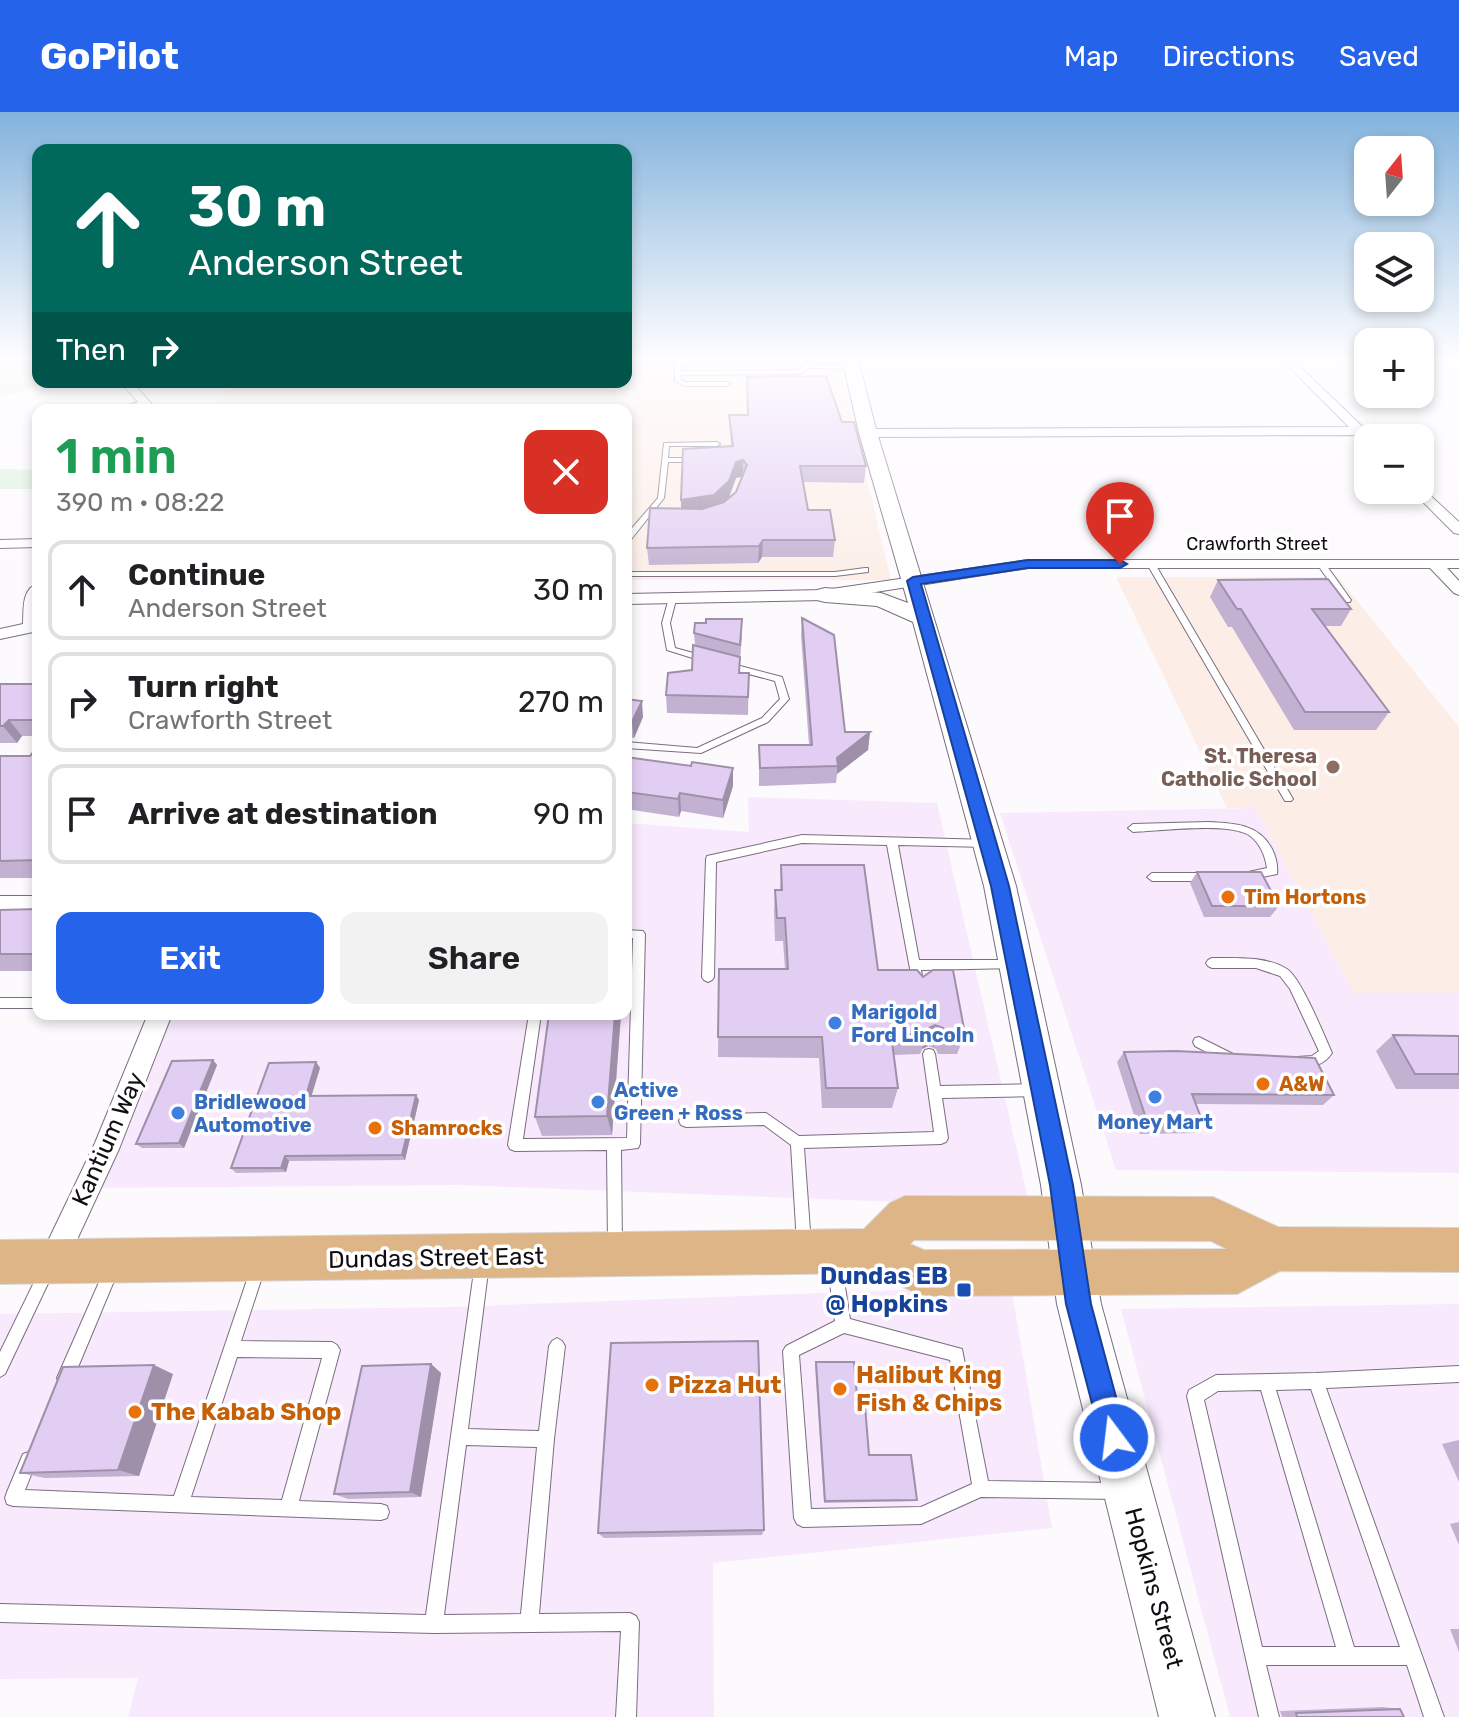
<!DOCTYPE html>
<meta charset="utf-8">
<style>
:root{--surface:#fff;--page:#f2f2f2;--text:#202124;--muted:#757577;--line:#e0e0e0;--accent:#2563eb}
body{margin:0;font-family:Rubik,sans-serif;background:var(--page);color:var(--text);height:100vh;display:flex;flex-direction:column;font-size:30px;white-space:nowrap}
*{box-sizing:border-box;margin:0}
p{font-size:26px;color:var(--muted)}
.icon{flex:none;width:44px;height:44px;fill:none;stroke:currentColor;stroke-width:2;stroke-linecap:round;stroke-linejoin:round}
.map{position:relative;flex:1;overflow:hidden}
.sheet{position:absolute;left:32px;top:292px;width:600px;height:616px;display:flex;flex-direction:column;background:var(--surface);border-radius:16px;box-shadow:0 4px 12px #0003}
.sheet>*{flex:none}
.hud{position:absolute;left:32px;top:32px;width:600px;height:244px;border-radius:16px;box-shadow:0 4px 12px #0003;background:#00695c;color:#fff;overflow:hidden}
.needle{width:52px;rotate:17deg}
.fabs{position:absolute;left:1354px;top:24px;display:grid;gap:16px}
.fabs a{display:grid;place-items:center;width:80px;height:80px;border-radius:16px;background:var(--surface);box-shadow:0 4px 12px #0003;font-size:40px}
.pin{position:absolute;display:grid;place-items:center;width:68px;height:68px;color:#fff;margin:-82px -34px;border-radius:50% 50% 50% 0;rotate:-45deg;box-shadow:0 0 8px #0007}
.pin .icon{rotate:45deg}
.me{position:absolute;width:88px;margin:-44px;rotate:345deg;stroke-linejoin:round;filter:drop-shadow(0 0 6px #0008)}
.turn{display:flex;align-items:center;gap:28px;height:168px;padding:0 24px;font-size:36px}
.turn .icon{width:104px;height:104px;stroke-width:2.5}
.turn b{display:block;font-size:56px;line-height:68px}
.then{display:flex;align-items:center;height:76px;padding:0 24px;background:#0003;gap:16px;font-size:30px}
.round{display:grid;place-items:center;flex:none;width:84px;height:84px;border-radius:16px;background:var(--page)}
.overview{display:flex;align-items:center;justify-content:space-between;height:136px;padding:0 24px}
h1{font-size:48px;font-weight:600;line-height:60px;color:#1e9e55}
.button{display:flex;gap:16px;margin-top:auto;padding:16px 24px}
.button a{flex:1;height:92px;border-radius:16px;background:var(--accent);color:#fff;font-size:32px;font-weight:600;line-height:92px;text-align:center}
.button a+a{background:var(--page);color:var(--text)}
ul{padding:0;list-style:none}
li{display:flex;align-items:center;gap:24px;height:100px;margin:0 16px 12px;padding:0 8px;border:4px solid var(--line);border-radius:16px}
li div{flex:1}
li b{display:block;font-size:30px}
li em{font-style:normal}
header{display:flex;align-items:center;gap:48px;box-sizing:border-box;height:112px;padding:0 40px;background:var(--accent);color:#fff}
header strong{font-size:38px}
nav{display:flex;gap:44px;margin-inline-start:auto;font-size:28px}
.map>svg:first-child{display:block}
.built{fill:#f8e9fd}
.education{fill:#fceee7}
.green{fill:#dcf1db}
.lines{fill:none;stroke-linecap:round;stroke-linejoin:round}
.service-casing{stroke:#7a6e7e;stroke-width:2}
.minor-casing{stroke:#7a6e7e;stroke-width:2}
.secondary-casing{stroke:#7a6e7e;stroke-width:2}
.primary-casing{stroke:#d9d8d9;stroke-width:2}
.service{fill:#fff;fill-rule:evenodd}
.minor{fill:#fff;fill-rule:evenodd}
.secondary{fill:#fff;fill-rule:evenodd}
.primary{fill:#ddb586;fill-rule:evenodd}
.wall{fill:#c3b1d1;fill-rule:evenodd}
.shaded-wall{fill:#9f90aa}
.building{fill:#e3cef3;stroke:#9f90aa;stroke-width:2}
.route{fill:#2563eb;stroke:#184099;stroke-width:2}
.education-dot{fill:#8d6e63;stroke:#fff;stroke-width:3}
.food-dot{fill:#e8710a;stroke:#fff;stroke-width:3}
.shop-dot{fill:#3f7fe0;stroke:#fff;stroke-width:3}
.transit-dot{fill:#1a4fb4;stroke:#fff;stroke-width:3}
.labels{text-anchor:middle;stroke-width:7;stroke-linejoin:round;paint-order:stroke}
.far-street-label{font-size:18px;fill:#120d13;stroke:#fff}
.education-label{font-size:20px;font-weight:bold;fill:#785e54;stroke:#fff;text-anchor:end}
.food-label{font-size:20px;font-weight:bold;fill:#c56008;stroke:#fff;text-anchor:start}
.shop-label{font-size:20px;font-weight:bold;fill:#366cbe;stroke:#fff;text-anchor:start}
.near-street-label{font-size:24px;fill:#120d13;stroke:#fff}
.near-transit-label{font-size:24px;font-weight:bold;fill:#164399;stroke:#fff;text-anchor:end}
.near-food-label{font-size:24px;font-weight:bold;fill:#c56008;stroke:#fff;text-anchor:start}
</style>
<header>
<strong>GoPilot</strong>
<nav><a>Map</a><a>Directions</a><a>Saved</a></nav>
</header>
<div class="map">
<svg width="1459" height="1605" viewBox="0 0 1459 1605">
<rect width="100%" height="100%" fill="#fdfafe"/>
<g class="built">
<polygon points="748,685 937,691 1030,1095 457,1073 92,1076 171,902 626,902 626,711 749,720"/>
<polygon points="1255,696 1354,880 1459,881 1459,1061 1116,1058 1000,701"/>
<polygon points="1011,1174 1052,1416 713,1451 714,1605 128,1605 138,1566 0,1567 0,1202 449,1195"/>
<polygon points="1459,1192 1459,1605 1230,1605 1121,1197"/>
</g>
<g class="education">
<polygon points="626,247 838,247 891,468 626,468 626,298 214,298 236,270 626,270"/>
<polygon points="1116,465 1338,465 1459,615 1459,881 1354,881 1255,696 1227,696"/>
</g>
<g class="green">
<polygon points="0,247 38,247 38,270 52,270 0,285"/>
<polygon points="0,357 38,358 38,377 0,377"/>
</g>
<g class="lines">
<g class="service-casing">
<g id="service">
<path d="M677 247H803L809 252 852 253 855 255 852 257 809 256 800 262 681 263V268L685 270H727L730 272 727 274H684L675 269 674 249ZM798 249 805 254 799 258 681 259 680 251Z"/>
<polygon points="664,331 717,330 720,332 717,334 669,334 668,346 695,346 698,348 695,350 668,350 664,386 629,430 626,430 626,423 658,386"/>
<polygon points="1148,450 1155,452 1293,687 1291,689 1285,689 1147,452"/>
<polygon points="1318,450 1324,450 1351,488 1350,490 1344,490 1317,452"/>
<polygon points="865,456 868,456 868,460 835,464 626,464 626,460 835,460"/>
<polygon points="669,486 676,488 670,511 675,536 708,545 708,549 702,549 667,538 662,511"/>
<polygon points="725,550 782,565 789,587 768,610 701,641 626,636 626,630 697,636 762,606 780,587 775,569 722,555 722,551"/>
<path d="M1208 710C1234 711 1259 712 1272 737 1276 745 1278 753 1277 762L1248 768 1244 767 1243 764 1244 761 1267 756C1265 743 1260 731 1249 723 1227 710 1160 719 1133 720L1128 716 1133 712Z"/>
<polygon points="802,723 991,728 992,731 991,734 987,735 898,733 919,848 1013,848 1017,850 1019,853 1017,856 921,858 923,870 921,873 917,875 913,873 887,733 802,731 716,750 714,865 712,868 708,870 704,868 702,865 706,747 707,744"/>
<polygon points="1152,761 1207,761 1212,765 1207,769 1152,769 1147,765"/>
<polygon points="626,818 643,819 645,822 640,1032 638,1036 621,1038 622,1135 620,1140 615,1142 610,1140 608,1135 607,1038 515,1039 510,1037 508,1033 529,902 541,902 523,1027 627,1026 633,826 626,826"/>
<path d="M1212 846C1236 846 1266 844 1287 857 1301 866 1324 923 1332 941 1324 953 1311 957 1298 953L1296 949 1298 945 1312 944 1319 939 1290 877 1280 864 1256 856H1212L1208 854 1206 851 1208 848Z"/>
<rect x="0" y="886" width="38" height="10"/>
<polygon points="1199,925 1233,942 1235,946 1233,950 1229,951 1225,950 1195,934 1193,930 1195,926"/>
<polygon points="929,937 933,938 935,942 940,974 1037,972 1042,974 1043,978 1042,982 1037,984 942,986 948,1026 946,1030 941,1032 804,1036 811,1132 809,1137 804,1139 799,1137 797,1132 791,1033 764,1013 686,1015 681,1013 679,1009 681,1005 686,1003 766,1001 799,1024 934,1020 923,942 925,938"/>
<path d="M834 1142 839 1144 841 1149 850 1207 962 1237 988 1369 1116 1371 1122 1373 1124 1379 1122 1385 1116 1387 981 1385 921 1412 803 1415 797 1412 794 1406 783 1239 786 1234 835 1209 827 1149 829 1144ZM844 1221 950 1248 972 1372 921 1395 811 1397 799 1243Z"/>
<path d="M482 1145 487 1147 489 1152 468 1317 539 1319 549 1234 552 1229 557 1226 562 1229 565 1234 554 1327 539 1502 630 1501 636 1504 639 1510 636 1605H616L621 1519 434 1521 0 1510V1492L426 1503 475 1152 477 1147ZM466 1333 537 1335 521 1502 444 1503Z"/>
<path d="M258 1149 263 1151 265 1156 241 1229 332 1230 337 1233 340 1238 299 1389 381 1392 387 1394 389 1400 387 1406 381 1408 13 1394 7 1392 5 1386 7 1380 23 1342 29 1340 35 1342 37 1348 25 1378 174 1384 251 1156 253 1151ZM237 1245 322 1246 282 1388 191 1385Z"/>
<polygon points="112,1150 117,1152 119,1157 71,1272 65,1274 59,1272 57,1266 107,1152"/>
<polygon points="46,1154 51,1156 53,1161 5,1262 0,1265 0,1240 41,1156"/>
<path d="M1459 1254V1270L1326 1276 1444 1605H1424L1407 1553H1266L1279 1605H1259L1187 1284 1189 1278 1216 1263 1316 1261ZM1311 1277 1400 1535H1354L1276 1278ZM1261 1278 1336 1535H1262L1204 1288 1218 1279Z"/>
</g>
</g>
<g class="minor-casing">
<g id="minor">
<polygon points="1281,247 1292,247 1368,320 1368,326 1357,323 868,325 862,321 868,317 1349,315"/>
<polygon points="120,270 132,270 157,298 113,298 138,290"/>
<polygon points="1420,374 1459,410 1459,422 1454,421 1414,381 1412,378 1420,378"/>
<polygon points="38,427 38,435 0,436 0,428"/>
<polygon points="1028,448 1459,448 1459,456 1447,456 1459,469 1459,483 1454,481 1430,456 1028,456 825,488 626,492 626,482 825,478"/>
<path d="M38 471V519L0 527V517L23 512C24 497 21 478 38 471Z"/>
<rect x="0" y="784" width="38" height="16"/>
<polygon points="148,902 172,902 119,1037 62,1160 52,1164 42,1160 38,1150 95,1031"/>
</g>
</g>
<g class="secondary-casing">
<polygon id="secondary" points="842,247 858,247 877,321 1016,774 1081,1073 1101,1192 1215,1605 1159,1605 1057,1192 1041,1073 984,774 913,510 877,494 825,490 817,488 814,483 817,478 825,476 881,481 908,491 859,321"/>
</g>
<g class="primary-casing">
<path id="primary" d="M905 1084 1213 1085 1278 1115 1459 1116V1160L1280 1159 1237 1182 923 1184 872 1161 0 1172V1128L864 1117 890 1091ZM914 1128 1211 1129 1227 1137 924 1138 910 1132Z"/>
</g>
<use href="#service" class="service"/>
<use href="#minor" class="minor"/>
<use href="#secondary" class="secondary"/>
<use href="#primary" class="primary"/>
</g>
<g class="wall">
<path d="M747 265 842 310 866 354 864 371 803 370 808 398 835 428 833 445H762L758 451 649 453 647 436 681 397 731 334 729 303H748ZM743 365 736 380 729 385 736 366Z"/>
<polygon points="1218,468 1351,497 1341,514 1325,514 1389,600 1376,618 1294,618 1232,515 1228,515 1210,485"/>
<polygon points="802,506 845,620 870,620 868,638 837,662 836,671 759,674 759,633 809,633 801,524"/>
<polygon points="694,521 742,524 739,561 749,561 748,603 667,601 666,583 692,558 695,533"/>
<polygon points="0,572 38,572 38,624 22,624 17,631 0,631"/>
<polygon points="626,587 643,605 634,626 626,625"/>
<polygon points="38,638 38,766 0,766 0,644 30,644"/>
<polygon points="626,645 733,674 723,706 681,699 679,705 626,697"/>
<polygon points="781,753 878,858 965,922 957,942 938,942 936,937 928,934 922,937 920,942 894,943 898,976 892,996 822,996 819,946 718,945 719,857 785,857 783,829 775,829 774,800 775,778 780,778"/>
<polygon points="1197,760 1279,794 1270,805 1204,805 1190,771"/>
<polygon points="38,797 38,859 0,859 0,798"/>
<polygon points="621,902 612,1023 542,1024 535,1005"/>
<polygon points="1393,923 1459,924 1459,977 1396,977 1376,939"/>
<polygon points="1124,940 1334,983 1323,993 1196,992 1203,1011 1194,1021 1140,1022 1117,950"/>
<polygon points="213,948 217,953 184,1036 142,1036 136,1032"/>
<polygon points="316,950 320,956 311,984 416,983 419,988 405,1048 289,1049 286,1060 236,1061 231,1056"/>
<polygon points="816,1250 858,1295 869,1343 917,1388 915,1389 824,1391 815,1253"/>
<polygon points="431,1252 441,1261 421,1385 348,1387 334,1382"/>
<polygon points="173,1262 139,1364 45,1366 20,1361"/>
<polygon points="1459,1328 1459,1370 1442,1332"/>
<polygon points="1459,1410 1459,1433 1450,1412"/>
<polygon points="764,1418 762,1423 604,1426 598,1421"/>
<polygon points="1450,1517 1459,1517 1459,1540"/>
<polygon points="1383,1595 1400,1597 1404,1605 1282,1605 1280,1599"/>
</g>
<g class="shaded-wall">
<polygon points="743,348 743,364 736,366 729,385 715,399 681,404 681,388 736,350"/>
<polygon points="763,428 762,445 758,451 759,434"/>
<polygon points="642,589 643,605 634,626 632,610"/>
<polygon points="9,608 22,624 17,631 3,614"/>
<polygon points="870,620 868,638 837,662 837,646"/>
<polygon points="733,656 733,674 723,706 723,688"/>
<polygon points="680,681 681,699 679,705 678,687"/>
<polygon points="615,902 621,902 612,1023 607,1004"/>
<polygon points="935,913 928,934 922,937 920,942 929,916"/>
<polygon points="213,948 217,953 184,1036 179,1031"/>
<polygon points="316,950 320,956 310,989 306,984"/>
<polygon points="416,983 419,988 405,1048 402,1043"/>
<polygon points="285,1044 289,1049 286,1060 281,1056"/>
<polygon points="431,1252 441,1261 421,1385 410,1380"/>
<polygon points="154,1253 173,1262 139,1364 118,1358"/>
</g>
<g class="building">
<polygon points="826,264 842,310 854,310 866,354 800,354 808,398 830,398 835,428 763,428 759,434 647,436 650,396 702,397 724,390 736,380 747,353 743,348 736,350 729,369 714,383 681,388 683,337 733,334 729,303 748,303 747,265"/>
<polygon points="1328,467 1351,497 1312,497 1389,600 1305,600 1241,497 1237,497 1218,468"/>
<polygon points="802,506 834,523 845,620 870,620 837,646 838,654 760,656 759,633 812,633"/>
<polygon points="706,507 742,507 740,533 694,521 695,511 706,511"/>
<polygon points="693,533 740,545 739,561 749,561 748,585 666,583 668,561 692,558"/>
<polygon points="0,572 38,572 38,608 9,608 3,614 0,614"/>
<polygon points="626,587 642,589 632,610 626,609"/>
<polygon points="35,638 38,638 38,748 0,749 0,644 30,644"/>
<polygon points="626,645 691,654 692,650 733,656 723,688 680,681 678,687 626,680"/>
<polygon points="781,753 864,753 878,858 917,858 923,865 933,858 953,858 965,922 945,922 943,916 935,913 929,916 927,922 891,922 898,976 826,976 822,925 718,925 719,857 788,857 785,806 777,806 775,778 782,778"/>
<polygon points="1197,760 1261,760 1279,794 1212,794"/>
<polygon points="38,797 38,842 0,842 0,798"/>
<polygon points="549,902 615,902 607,1004 535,1005"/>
<polygon points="1393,923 1459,924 1459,962 1415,962"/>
<polygon points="1176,939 1315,946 1334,983 1192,982 1203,1011 1148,1012 1124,940"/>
<polygon points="213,948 179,1031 136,1032 172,949"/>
<polygon points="316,950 306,984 416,983 402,1043 285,1044 281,1056 231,1056 269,951"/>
<polygon points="758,1229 764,1418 598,1421 611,1231"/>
<polygon points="816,1250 854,1250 858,1295 865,1294 869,1343 911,1343 917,1388 825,1389"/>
<polygon points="431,1252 410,1380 334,1382 362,1254"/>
<polygon points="154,1253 118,1358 20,1361 63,1255"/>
<polygon points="1400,1597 1404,1605 1297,1605 1296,1601"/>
</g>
<linearGradient id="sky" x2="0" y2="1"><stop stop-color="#83b3dc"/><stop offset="0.52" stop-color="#fefdff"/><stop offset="1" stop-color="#fefdff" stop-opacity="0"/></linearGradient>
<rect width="1459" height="472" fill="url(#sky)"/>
<polygon class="route" points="1028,448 1120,448 1127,452 1120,456 1028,456 921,472 1009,774 1073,1073 1091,1192 1127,1326 1123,1335 1114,1339 1105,1335 1101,1326 1066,1192 1050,1073 991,774 907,469 913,465"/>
<circle class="education-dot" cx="1333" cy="655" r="8"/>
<g class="food-dot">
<circle cx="1228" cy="785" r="8"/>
<circle cx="1263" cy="972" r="8"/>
<circle cx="375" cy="1016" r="8"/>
<circle cx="652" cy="1273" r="8"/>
<circle cx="840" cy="1277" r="8"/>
<circle cx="135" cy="1300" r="8"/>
</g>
<g class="shop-dot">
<circle cx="835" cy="911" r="8"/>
<circle cx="1155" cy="985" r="8"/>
<circle cx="598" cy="990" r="8"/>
<circle cx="178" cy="1001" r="8"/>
</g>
<rect class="transit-dot" x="956" y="1170" width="16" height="16" rx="4"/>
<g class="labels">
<g class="far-street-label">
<text x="1257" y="438">Crawforth Street</text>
</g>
<g class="education-label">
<text x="1317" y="651">St. Theresa<tspan x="1317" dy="23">Catholic School</tspan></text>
</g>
<g class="food-label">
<text x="1244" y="792">Tim Hortons</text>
<text x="1279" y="979">A&amp;W</text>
<text x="391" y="1023">Shamrocks</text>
</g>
<g class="shop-label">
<text x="851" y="907">Marigold<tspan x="851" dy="23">Ford Lincoln</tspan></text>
<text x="614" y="985">Active<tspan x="614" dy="23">Green + Ross</tspan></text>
<text x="194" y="997">Bridlewood<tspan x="194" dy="23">Automotive</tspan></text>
<text x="1155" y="1017" text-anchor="middle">Money Mart</text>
</g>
<g class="near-street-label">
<text transform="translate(108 1027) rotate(-66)" y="8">Kantium Way</text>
<text transform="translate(436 1146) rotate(-1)" y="8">Dundas Street East</text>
<text transform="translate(1154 1476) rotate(75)" y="8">Hopkins Street</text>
</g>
<g class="near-transit-label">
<text x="948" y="1172">Dundas EB<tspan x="948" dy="28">@ Hopkins</tspan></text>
</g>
<g class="near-food-label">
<text x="856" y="1271">Halibut King<tspan x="856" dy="28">Fish &amp; Chips</tspan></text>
<text x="668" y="1281">Pizza Hut</text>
<text x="151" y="1308">The Kabab Shop</text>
</g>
</g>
</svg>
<div class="fabs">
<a><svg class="needle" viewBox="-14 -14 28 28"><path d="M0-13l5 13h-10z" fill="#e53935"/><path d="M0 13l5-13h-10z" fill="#757577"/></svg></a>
<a><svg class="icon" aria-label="layers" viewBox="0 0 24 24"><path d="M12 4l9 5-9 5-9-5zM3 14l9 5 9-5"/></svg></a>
<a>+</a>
<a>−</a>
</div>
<div class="pin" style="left:1120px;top:452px;background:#d93025"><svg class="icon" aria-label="arrive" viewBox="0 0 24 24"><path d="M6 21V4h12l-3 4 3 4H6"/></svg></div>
<svg class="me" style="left:1114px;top:1326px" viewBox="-20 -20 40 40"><circle r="17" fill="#2563eb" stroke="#fff" stroke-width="3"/><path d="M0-11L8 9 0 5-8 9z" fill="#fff"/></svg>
<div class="hud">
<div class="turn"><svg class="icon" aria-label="ahead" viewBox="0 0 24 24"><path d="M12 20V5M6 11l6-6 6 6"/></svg><div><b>30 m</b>Anderson Street</div></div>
<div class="then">Then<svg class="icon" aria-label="right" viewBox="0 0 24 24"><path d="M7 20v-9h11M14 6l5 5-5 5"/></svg></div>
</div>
<section class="sheet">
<div class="overview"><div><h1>1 min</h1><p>390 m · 08:22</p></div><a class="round" style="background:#d93025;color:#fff"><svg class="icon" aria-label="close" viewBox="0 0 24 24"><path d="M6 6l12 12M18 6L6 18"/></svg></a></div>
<ul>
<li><svg class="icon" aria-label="ahead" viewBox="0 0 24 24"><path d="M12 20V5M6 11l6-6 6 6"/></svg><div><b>Continue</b><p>Anderson Street</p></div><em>30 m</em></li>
<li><svg class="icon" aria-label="right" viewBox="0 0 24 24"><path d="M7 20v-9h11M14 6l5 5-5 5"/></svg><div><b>Turn right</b><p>Crawforth Street</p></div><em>270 m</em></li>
<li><svg class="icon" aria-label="arrive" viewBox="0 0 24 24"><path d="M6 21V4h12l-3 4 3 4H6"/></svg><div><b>Arrive at destination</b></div><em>90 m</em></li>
</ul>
<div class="button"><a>Exit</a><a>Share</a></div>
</section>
</div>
